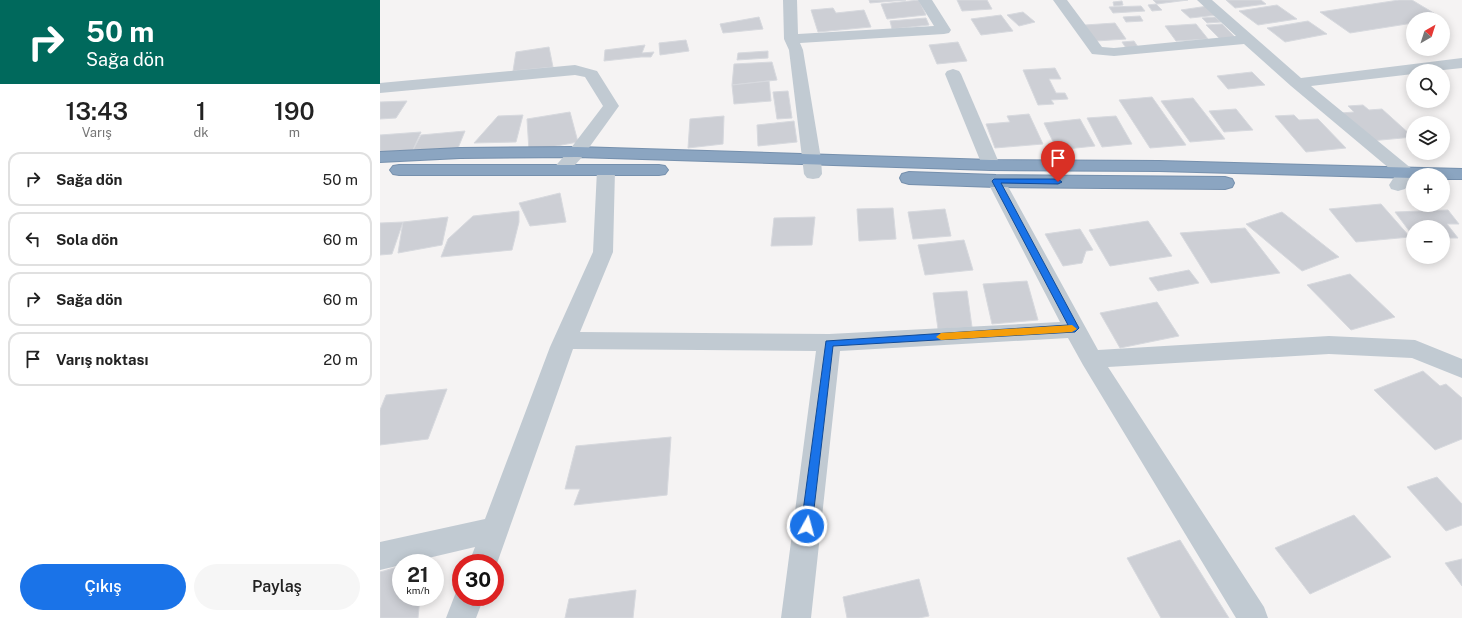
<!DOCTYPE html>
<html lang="tr">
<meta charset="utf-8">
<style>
:root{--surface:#fff;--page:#f6f6f6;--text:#222;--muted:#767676;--line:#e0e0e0;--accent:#1a73e8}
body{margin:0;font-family:"Public Sans",sans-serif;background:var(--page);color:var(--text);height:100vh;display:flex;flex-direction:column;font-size:15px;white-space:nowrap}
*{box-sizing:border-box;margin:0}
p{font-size:13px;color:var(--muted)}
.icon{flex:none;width:22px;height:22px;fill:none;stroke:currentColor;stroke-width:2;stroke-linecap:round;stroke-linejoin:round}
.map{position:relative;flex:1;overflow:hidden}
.drawer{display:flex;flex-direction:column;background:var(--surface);width:380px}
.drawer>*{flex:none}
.top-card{background:#00695c;color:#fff;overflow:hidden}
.needle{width:26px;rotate:39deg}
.buttons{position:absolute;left:1026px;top:12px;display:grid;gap:8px}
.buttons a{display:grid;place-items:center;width:44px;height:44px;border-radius:50%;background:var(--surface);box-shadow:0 2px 10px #0003;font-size:20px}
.speed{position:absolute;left:12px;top:554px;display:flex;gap:8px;font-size:20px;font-weight:700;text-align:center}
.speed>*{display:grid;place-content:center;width:52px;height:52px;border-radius:50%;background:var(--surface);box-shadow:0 2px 10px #0003;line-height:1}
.speed small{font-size:10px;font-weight:400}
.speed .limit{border:6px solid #d22;background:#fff;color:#111}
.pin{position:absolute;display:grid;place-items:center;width:34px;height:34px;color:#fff;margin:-41px -17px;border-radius:50% 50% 50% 0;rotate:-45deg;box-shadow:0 0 4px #0007}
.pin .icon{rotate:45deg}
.me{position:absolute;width:44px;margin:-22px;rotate:7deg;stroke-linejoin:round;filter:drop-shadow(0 0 3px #0008)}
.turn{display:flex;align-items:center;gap:14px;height:84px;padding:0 20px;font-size:18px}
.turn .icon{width:52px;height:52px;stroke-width:2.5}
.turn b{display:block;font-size:28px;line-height:34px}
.eta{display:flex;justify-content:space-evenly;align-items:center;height:68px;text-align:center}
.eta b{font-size:24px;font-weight:600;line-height:28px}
.primary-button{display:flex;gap:8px;margin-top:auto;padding:8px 20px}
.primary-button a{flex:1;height:46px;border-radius:24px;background:var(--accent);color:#fff;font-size:16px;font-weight:600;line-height:46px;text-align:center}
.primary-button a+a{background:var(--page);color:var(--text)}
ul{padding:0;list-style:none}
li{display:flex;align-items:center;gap:12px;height:54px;margin:0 8px 6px;padding:0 12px;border:2px solid var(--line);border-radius:12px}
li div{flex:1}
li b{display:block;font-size:15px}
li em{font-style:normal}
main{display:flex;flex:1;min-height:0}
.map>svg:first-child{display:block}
.building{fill:#cdcfd5;stroke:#d7d9de}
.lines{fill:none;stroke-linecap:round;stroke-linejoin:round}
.highway-casing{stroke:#7690ad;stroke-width:2}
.street{fill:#c1cad2;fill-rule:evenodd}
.highway{fill:#8ba5c1;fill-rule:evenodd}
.route{fill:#1a73e8;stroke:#114b97}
.slow{fill:#f59e0b}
</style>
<main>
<section class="drawer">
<div class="top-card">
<div class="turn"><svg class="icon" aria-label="right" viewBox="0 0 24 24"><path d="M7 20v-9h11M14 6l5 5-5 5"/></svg><div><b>50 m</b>Sağa dön</div></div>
</div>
<div class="eta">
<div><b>13:43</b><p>Varış</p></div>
<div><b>1</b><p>dk</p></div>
<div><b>190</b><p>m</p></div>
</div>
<ul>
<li><svg class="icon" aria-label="right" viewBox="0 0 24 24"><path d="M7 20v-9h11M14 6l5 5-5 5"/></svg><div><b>Sağa dön</b></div><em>50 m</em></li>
<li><svg class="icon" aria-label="left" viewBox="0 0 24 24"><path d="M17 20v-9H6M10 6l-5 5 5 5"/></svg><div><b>Sola dön</b></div><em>60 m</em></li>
<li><svg class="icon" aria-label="right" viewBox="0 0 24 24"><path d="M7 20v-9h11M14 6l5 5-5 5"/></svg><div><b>Sağa dön</b></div><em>60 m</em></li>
<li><svg class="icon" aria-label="arrive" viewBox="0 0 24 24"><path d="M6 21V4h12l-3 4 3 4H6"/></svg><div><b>Varış noktası</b></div><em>20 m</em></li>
</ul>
<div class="primary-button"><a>Çıkış</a><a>Paylaş</a></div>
</section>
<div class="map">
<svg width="1082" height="618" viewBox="0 0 1082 618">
<rect width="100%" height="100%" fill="#f5f3f3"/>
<g class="building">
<polygon points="489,0 526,0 490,3"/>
<polygon points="539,0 546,15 507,19 501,4"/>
<polygon points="577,0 607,0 612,9 582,11"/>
<polygon points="773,0 808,0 777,4"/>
<polygon points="846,0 881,0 886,4 855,8"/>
<polygon points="1019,0 1032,0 1062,18 1033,19 1033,23 970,33 940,12"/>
<polygon points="742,1 743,5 734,6 733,2"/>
<polygon points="776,4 782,10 772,11 768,5"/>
<polygon points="897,5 917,19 878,25 859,11"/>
<polygon points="761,6 765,11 733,13 729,7"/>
<polygon points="828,6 838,15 810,18 801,10"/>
<polygon points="453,8 456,13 484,10 491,27 438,32 431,10"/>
<polygon points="643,12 655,22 639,26 627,15"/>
<polygon points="621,15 633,31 601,35 591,19"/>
<polygon points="760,16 763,21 746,22 743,17"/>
<polygon points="379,17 383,29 343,33 340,24"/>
<polygon points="835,17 841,22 827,23 822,18"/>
<polygon points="546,18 549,25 512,29 510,21"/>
<polygon points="928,21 947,34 905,42 887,28"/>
<polygon points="735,23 746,39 716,41 705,25"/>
<polygon points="816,24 828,39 796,41 785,26"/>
<polygon points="842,24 856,38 840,39 826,25"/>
<polygon points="306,40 309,51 280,55 279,43"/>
<polygon points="754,41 758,47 746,48 742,42"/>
<polygon points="578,42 587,61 557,64 549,45"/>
<polygon points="265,45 262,53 274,52 271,57 261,57 224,61 225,50"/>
<polygon points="169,47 173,67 133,71 136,52"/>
<polygon points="388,51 388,58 357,60 358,53"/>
<polygon points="392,62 397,80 352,85 354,64"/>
<polygon points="675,68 681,79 669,79 676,93 685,93 688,99 671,100 674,104 658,105 643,70"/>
<polygon points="872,72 885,85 848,89 837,76"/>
<polygon points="389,81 391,101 354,104 352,85"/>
<polygon points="408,91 412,118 397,119 393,92"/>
<polygon points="772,97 806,145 770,148 739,100"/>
<polygon points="813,98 845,139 810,142 781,101"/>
<polygon points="27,101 16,118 0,119 0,102"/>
<polygon points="983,105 989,110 1002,109 1033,137 990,141 961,113 974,112 968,106"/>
<polygon points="856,109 873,130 844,132 829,111"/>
<polygon points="190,112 198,142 149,151 147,119"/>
<polygon points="649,114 663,144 615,148 606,124 630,122 627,116"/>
<polygon points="143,115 136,142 94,143 118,116"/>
<polygon points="914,115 919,120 938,119 966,148 926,152 895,116"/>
<polygon points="344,116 343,144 308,148 310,119"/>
<polygon points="736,116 752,144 722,147 707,118"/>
<polygon points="700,119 715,146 677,150 664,123"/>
<polygon points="414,121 417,142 378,146 377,125"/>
<polygon points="85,131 76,153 30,156 41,135"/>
<polygon points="41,132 32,152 0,152 0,135"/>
<polygon points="180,193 186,222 150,226 139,203"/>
<polygon points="1001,204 1030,237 976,242 949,209"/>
<polygon points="513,208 516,239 479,241 477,209"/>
<polygon points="565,209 571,236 533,239 528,212"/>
<polygon points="1068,210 1079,224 1067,224 1078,238 1063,238 1063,227 1033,227 1033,236 1015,212"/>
<polygon points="139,211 139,222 132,250 61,257 68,239 93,216"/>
<polygon points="902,212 959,257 922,271 866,224"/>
<polygon points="68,217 62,245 18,253 23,222"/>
<polygon points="435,217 432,245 391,246 394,218"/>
<polygon points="768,221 792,256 730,266 709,230"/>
<polygon points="23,222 12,254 0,255 0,223"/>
<polygon points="865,228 900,273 831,283 800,233"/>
<polygon points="700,229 713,250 706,251 702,263 683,266 665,234"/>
<polygon points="584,240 593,270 545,275 538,245"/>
<polygon points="809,270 819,283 778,291 769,278"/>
<polygon points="970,274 1015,317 971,330 927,285"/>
<polygon points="647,281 658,320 612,324 603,284"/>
<polygon points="587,291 592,327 558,329 553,293"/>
<polygon points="777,302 799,336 740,348 720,313"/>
<polygon points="1043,371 1060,386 1066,384 1082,398 1082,439 1055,450 994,390"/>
<polygon points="67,389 48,439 0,445 0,410 6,395"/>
<polygon points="291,437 287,495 194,505 200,489 185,489 196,446"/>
<polygon points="1057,477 1082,504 1082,525 1066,531 1027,487"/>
<polygon points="974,515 1011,557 930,594 895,548"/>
<polygon points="800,540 849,618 781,618 747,558"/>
<polygon points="1082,559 1082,586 1065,563"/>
<polygon points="21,566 21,597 40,597 38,618 0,618 0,572"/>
<polygon points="539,579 549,616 539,618 467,618 463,597"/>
<polygon points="256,590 253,618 185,618 189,599"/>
</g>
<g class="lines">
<g class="highway-casing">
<g id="highway">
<polygon points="197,147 611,160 779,161 1082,169 1082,179 1063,179 1063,175 1033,175 1033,178 779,171 611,170 197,157 80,158 0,162 0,152 80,148"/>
<polygon points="19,165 279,165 285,166 288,170 285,174 279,175 19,175 13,174 10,170 13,166"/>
<polygon points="529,172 616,175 845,177 852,179 854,183 852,187 845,189 616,187 529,184 522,182 520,178 522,174"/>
</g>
</g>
<g class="street">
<polygon points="403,0 417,0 418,34 554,26 538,0 552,0 571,30 569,33 564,34 420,43 423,50 441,159 442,174 439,178 433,179 427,178 424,174 409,50 404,39"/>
<polygon points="673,0 687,0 722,47 734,48 856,36 817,0 832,0 921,78 1082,58 1082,68 1054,71 1033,71 1033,74 931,86 1032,169 1035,173 1025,189 1018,191 1011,189 1009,185 1016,174 911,86 864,44 734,56 712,54"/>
<polygon points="195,65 217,71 239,106 203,156 187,174 181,175 175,174 172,170 191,148 223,106 205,77 195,75 0,93 0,83"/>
<polygon points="573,69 579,71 581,74 620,165 617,169 611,170 605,169 602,165 565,74 567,71"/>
<polygon points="226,165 232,166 235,170 233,252 200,332 449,334 680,322 607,181 609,177 616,175 623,177 625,181 718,350 949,336 1035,340 1082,359 1082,378 1032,358 949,354 728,367 884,607 888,618 856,618 703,365 688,338 460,351 431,618 401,618 436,351 193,349 115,569 115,563 89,563 95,547 27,563 21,563 21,565 0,570 0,542 105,519 170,347 213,252 217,170 220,166"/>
<polygon points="81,586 81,597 104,597 96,618 66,618 78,587"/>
</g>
<use href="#highway" class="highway"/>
</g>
<polygon class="route" points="614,179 678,179 682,182 678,184 621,183 699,328 695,332 453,346 432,526 431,530 427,532 423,530 421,526 446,341 688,325 612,181"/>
<polygon class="slow" points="692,325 697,329 692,332 561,340 556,337 561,333"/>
</svg>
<div class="buttons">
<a><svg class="needle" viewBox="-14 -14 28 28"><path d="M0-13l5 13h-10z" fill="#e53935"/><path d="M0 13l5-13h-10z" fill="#767676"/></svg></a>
<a><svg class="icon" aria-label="search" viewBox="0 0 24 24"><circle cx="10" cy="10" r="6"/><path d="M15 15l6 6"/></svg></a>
<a><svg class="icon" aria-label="layers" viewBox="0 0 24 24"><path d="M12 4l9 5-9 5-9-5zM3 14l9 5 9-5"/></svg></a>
<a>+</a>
<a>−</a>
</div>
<div class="speed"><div>21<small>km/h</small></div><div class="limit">30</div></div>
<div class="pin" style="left:678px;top:182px;background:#d93025"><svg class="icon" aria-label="arrive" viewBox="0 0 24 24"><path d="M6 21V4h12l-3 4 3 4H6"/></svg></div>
<svg class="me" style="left:427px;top:526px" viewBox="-20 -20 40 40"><circle r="17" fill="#1a73e8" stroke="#fff" stroke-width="3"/><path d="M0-11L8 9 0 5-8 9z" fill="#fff"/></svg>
</div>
</main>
